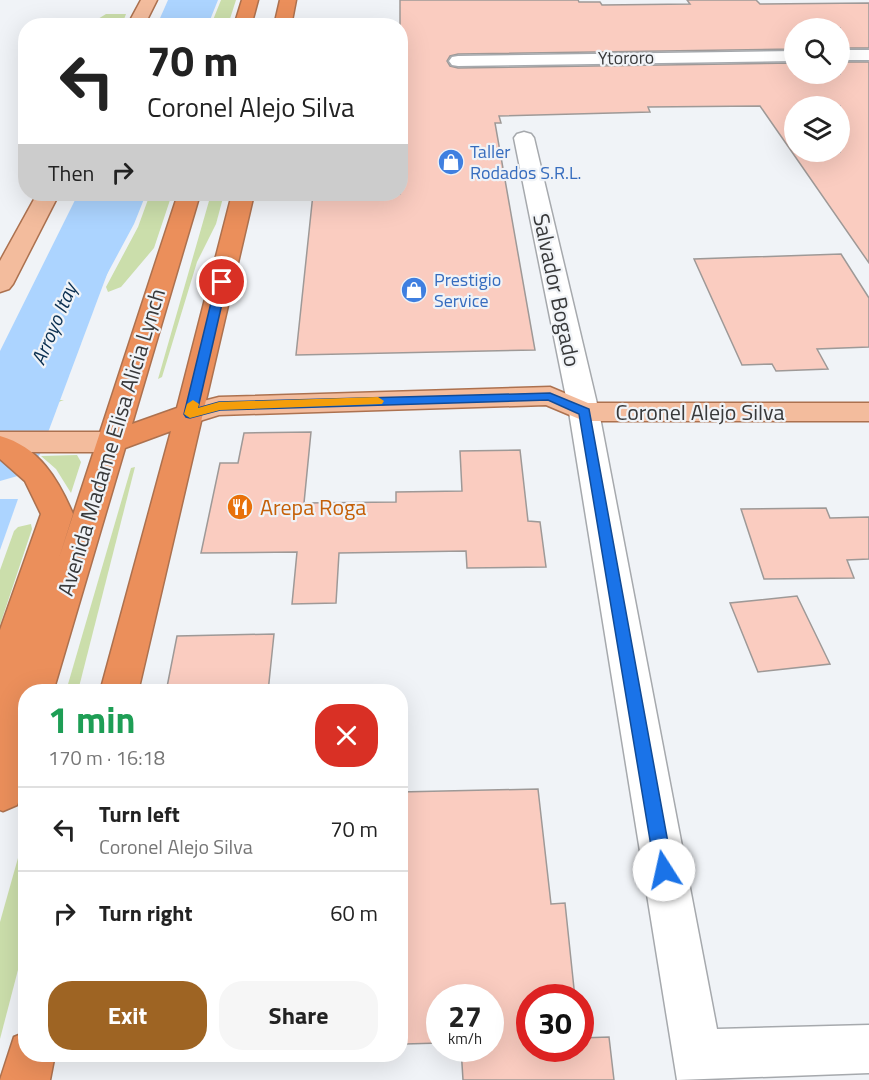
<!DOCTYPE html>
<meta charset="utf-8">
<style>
:root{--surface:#fff;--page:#f6f6f6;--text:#222;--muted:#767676;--line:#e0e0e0;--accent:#9e6423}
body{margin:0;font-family:"Titillium Web",sans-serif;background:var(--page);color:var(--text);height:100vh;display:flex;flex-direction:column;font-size:22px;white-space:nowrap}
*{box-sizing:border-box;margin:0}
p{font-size:20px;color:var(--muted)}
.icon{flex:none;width:33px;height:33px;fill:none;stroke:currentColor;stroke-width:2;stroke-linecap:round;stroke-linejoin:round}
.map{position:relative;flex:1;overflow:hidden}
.details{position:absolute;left:18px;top:684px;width:390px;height:378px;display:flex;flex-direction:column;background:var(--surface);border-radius:24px;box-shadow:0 6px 24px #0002}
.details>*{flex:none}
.top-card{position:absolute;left:18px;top:18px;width:390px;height:183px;border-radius:24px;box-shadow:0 6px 24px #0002;background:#fff;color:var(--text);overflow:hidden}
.tools{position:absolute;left:784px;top:18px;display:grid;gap:12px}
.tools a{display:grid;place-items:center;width:66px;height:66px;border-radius:50%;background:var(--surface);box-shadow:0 6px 24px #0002;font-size:30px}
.speed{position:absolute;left:426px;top:984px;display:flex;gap:12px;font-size:30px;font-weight:700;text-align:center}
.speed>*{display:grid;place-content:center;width:78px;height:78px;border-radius:50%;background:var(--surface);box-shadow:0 6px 24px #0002;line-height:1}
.speed small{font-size:15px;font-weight:400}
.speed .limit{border:9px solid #d22;background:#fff;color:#111}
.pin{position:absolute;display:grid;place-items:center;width:51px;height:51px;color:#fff;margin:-26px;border:3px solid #fff;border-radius:50%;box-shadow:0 2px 6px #0007}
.me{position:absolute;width:66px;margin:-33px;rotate:350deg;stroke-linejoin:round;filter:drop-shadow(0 0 4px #0008)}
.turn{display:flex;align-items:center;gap:21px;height:126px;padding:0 30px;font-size:27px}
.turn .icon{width:78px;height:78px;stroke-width:2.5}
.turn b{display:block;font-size:42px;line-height:51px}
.then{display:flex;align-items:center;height:57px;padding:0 30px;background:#0003;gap:12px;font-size:22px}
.round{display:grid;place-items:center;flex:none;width:63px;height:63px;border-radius:24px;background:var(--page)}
.headline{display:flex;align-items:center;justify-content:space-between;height:102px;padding:0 30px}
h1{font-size:36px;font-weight:700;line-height:45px;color:#1e9e55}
.button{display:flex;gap:12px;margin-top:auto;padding:12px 30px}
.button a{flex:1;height:69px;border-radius:24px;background:var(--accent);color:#fff;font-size:24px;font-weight:700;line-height:69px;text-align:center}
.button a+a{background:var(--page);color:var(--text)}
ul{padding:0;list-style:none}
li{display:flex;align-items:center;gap:18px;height:84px;padding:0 30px;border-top:2px solid var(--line)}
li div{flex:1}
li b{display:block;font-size:22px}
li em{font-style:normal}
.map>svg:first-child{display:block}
.green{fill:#cbdeab}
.water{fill:#acd4ff}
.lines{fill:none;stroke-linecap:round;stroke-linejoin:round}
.river{fill:#acd4ff;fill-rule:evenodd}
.building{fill:#faccc0;stroke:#9e9997;stroke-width:1.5;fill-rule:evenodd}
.minor-casing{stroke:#a6a9ad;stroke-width:3}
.major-casing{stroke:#ac714f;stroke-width:3}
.highway-casing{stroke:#ac714f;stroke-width:3}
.minor{fill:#fff;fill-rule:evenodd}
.major{fill:#f3bc9d;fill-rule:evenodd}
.highway{fill:#eb8f5b;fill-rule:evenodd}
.route{fill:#1a73e8;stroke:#114b97;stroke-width:1.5}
.slow{fill:#f59e0b}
.labels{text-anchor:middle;stroke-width:4.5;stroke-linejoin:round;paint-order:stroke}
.far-street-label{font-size:18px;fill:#38393a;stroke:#f0f3f7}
.far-shop-label{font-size:18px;fill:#366cbe;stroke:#f0f3f7;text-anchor:start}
.far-water-label{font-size:20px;font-style:italic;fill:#0a2f50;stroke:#f0f3f7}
.street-label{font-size:22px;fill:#38393a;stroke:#f0f3f7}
.food-label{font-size:22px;fill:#c56008;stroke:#f0f3f7;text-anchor:start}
</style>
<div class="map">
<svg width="869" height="1080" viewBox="0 0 869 1080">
<rect width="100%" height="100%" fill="#f0f3f7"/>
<g class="green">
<polygon points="221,0 236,0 228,25 211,25"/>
<polygon points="106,14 126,14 122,25 71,25 93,22"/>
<polygon points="150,194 172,194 154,248 121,287 108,292 106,287 138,227"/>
<polygon points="211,194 224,194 216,224 197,262 162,377 158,379"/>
<polygon points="0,400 64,400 42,408 0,413"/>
<polygon points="77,455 81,462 71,493 56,469 41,456"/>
<polygon points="135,467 78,691 66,691 131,468"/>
<polygon points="31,524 32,529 0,625 0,570 14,531 18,527"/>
<polygon points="25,833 25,943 0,1039 0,922"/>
</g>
<g class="water">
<polygon points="168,0 218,0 208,25 157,25"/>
<polygon points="78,194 146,194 134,224 105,278 62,383 0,383 0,351"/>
<polygon points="0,499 18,499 0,550"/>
</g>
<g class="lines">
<polygon class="river" points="79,194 137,194 40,454 28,473 0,481 0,366"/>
</g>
<g class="building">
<path d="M400 0H578L579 2H600L602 5 690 4 687 0H756L760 4 869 3V48H840V28H795V49L458 54 450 56 447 61 450 66 458 68 795 63V74H840V62H869V263L760 106 648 107 650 112 499 116 501 123H495L535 350 296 355 313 194H400ZM795 106H840V152H795Z"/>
<polygon points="841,254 869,298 869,347 817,349 828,369 776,371 772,364 742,365 694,259"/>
<polygon points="311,432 304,503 396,502 396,492 462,491 460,451 520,450 528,521 540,522 546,567 467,568 466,551 339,553 336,603 292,604 297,552 201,553 220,463 238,463 244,433"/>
<polygon points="826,508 830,518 869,517 869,559 847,560 854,578 764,579 741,509"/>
<polygon points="797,596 830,664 758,672 730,603"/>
<polygon points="274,634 268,692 166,692 177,636"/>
<polygon points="538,789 551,904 565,903 575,998 530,998 530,1048 580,1048 580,1038 609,1037 614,1080 463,1080 461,1048 490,1048 490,998 440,998 440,1043 405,1044 404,908 400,908 400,792"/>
</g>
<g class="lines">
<g class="minor-casing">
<g id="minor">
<rect x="840" y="50" width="29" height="10"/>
<polygon points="795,51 795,61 458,66 452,65 449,61 452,57 458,56"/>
<polygon points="524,132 531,134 534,138 599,412 717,1029 869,1025 869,1073 677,1080 569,412 514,138 517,134"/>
</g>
</g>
<g class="major-casing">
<g id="major">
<polygon points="141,0 157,0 144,26 127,26"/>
<polygon points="37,194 59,194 13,284 9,289 0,292 0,261"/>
<polygon points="550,387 588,403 869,403 869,421 584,421 546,405 219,415 190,424 180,421 175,414 180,407 219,397"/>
<polygon points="0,432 111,432 122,435 126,442 122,449 111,452 0,452"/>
</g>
</g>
<g class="highway-casing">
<g id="highway">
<polygon points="242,0 258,0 251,26 234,26"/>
<polygon points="280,0 296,0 291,26 274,26"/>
<path d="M178 194H200L132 424 177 408 232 194H254L138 692H100L171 431 125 448 53 692H26L23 792 17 805 3 811 0 810V630L41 514 25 481 0 459V436C39 447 58 479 73 514L59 558Z"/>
<polygon points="26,1032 26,1054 55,1054 50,1080 0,1080 14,1037"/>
</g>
</g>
<use href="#minor" class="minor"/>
<use href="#major" class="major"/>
<use href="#highway" class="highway"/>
</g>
<polygon class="route" points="222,279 227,282 198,408 219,402 550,393 589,409 673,870 671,877 664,879 658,877 655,870 579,414 548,400 220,410 190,418 186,417 184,414 216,282"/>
<polygon class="slow" points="378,397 384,401 382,404 220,410 190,418 184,414 187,404 193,400 199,404 198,408 219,402"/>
<defs>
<g id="shop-disc" transform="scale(1.35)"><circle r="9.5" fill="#3f7fe0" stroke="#f0f3f7"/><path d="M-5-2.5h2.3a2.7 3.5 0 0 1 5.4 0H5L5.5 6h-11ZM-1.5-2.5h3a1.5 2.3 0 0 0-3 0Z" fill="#fff"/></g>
<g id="restaurant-disc" transform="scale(1.35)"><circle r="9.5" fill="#e8710a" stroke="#f0f3f7"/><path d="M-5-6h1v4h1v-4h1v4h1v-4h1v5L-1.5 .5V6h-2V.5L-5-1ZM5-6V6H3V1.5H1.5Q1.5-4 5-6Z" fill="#fff"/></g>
</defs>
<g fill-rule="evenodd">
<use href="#shop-disc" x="451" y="162"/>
<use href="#shop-disc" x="414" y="290"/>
<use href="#restaurant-disc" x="240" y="507"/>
</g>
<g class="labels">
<g class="far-street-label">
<text transform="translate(626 58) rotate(-1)" y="6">Ytororo</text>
</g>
<g class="far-shop-label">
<text x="470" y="158">Taller<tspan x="470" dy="21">Rodados S.R.L.</tspan></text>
<text x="434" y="286">Prestigio<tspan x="434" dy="21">Service</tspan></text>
</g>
<g class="far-water-label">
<text transform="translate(54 324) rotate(-67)" y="7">Arroyo Itay</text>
</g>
<g class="street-label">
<text transform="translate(557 290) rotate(78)" y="8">Salvador Bogado</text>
<text x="700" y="420">Coronel Alejo Silva</text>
<text transform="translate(111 442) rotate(-73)" y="8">Avenida Madame Elisa Alicia Lynch</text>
</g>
<g class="food-label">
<text x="260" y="515">Arepa Roga</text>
</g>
</g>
</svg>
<div class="tools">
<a><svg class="icon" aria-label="search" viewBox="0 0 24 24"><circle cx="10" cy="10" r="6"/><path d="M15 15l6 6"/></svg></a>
<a><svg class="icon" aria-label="layers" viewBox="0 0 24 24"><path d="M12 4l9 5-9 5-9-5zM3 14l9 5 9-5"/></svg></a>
</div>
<div class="speed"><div>27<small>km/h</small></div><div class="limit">30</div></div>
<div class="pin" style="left:222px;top:282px;background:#d93025"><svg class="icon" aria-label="arrive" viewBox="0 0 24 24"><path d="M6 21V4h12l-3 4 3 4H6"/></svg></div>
<svg class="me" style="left:664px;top:870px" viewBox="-20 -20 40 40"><circle r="19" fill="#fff"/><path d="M0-13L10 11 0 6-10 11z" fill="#1a73e8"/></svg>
<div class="top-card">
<div class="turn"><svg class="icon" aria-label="left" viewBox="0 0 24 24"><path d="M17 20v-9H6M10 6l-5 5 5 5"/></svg><div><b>70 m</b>Coronel Alejo Silva</div></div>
<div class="then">Then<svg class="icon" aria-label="right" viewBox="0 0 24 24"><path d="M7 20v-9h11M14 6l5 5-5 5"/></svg></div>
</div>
<section class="details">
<div class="headline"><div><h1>1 min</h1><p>170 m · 16:18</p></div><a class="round" style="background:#d93025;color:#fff"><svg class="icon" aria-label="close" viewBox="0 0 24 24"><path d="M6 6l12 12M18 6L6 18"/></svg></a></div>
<ul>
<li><svg class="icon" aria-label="left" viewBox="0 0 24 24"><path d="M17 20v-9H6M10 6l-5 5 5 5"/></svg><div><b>Turn left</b><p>Coronel Alejo Silva</p></div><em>70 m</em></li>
<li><svg class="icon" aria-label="right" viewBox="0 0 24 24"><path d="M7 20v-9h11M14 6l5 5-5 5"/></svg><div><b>Turn right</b></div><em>60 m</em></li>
</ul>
<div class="button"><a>Exit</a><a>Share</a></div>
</section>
</div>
